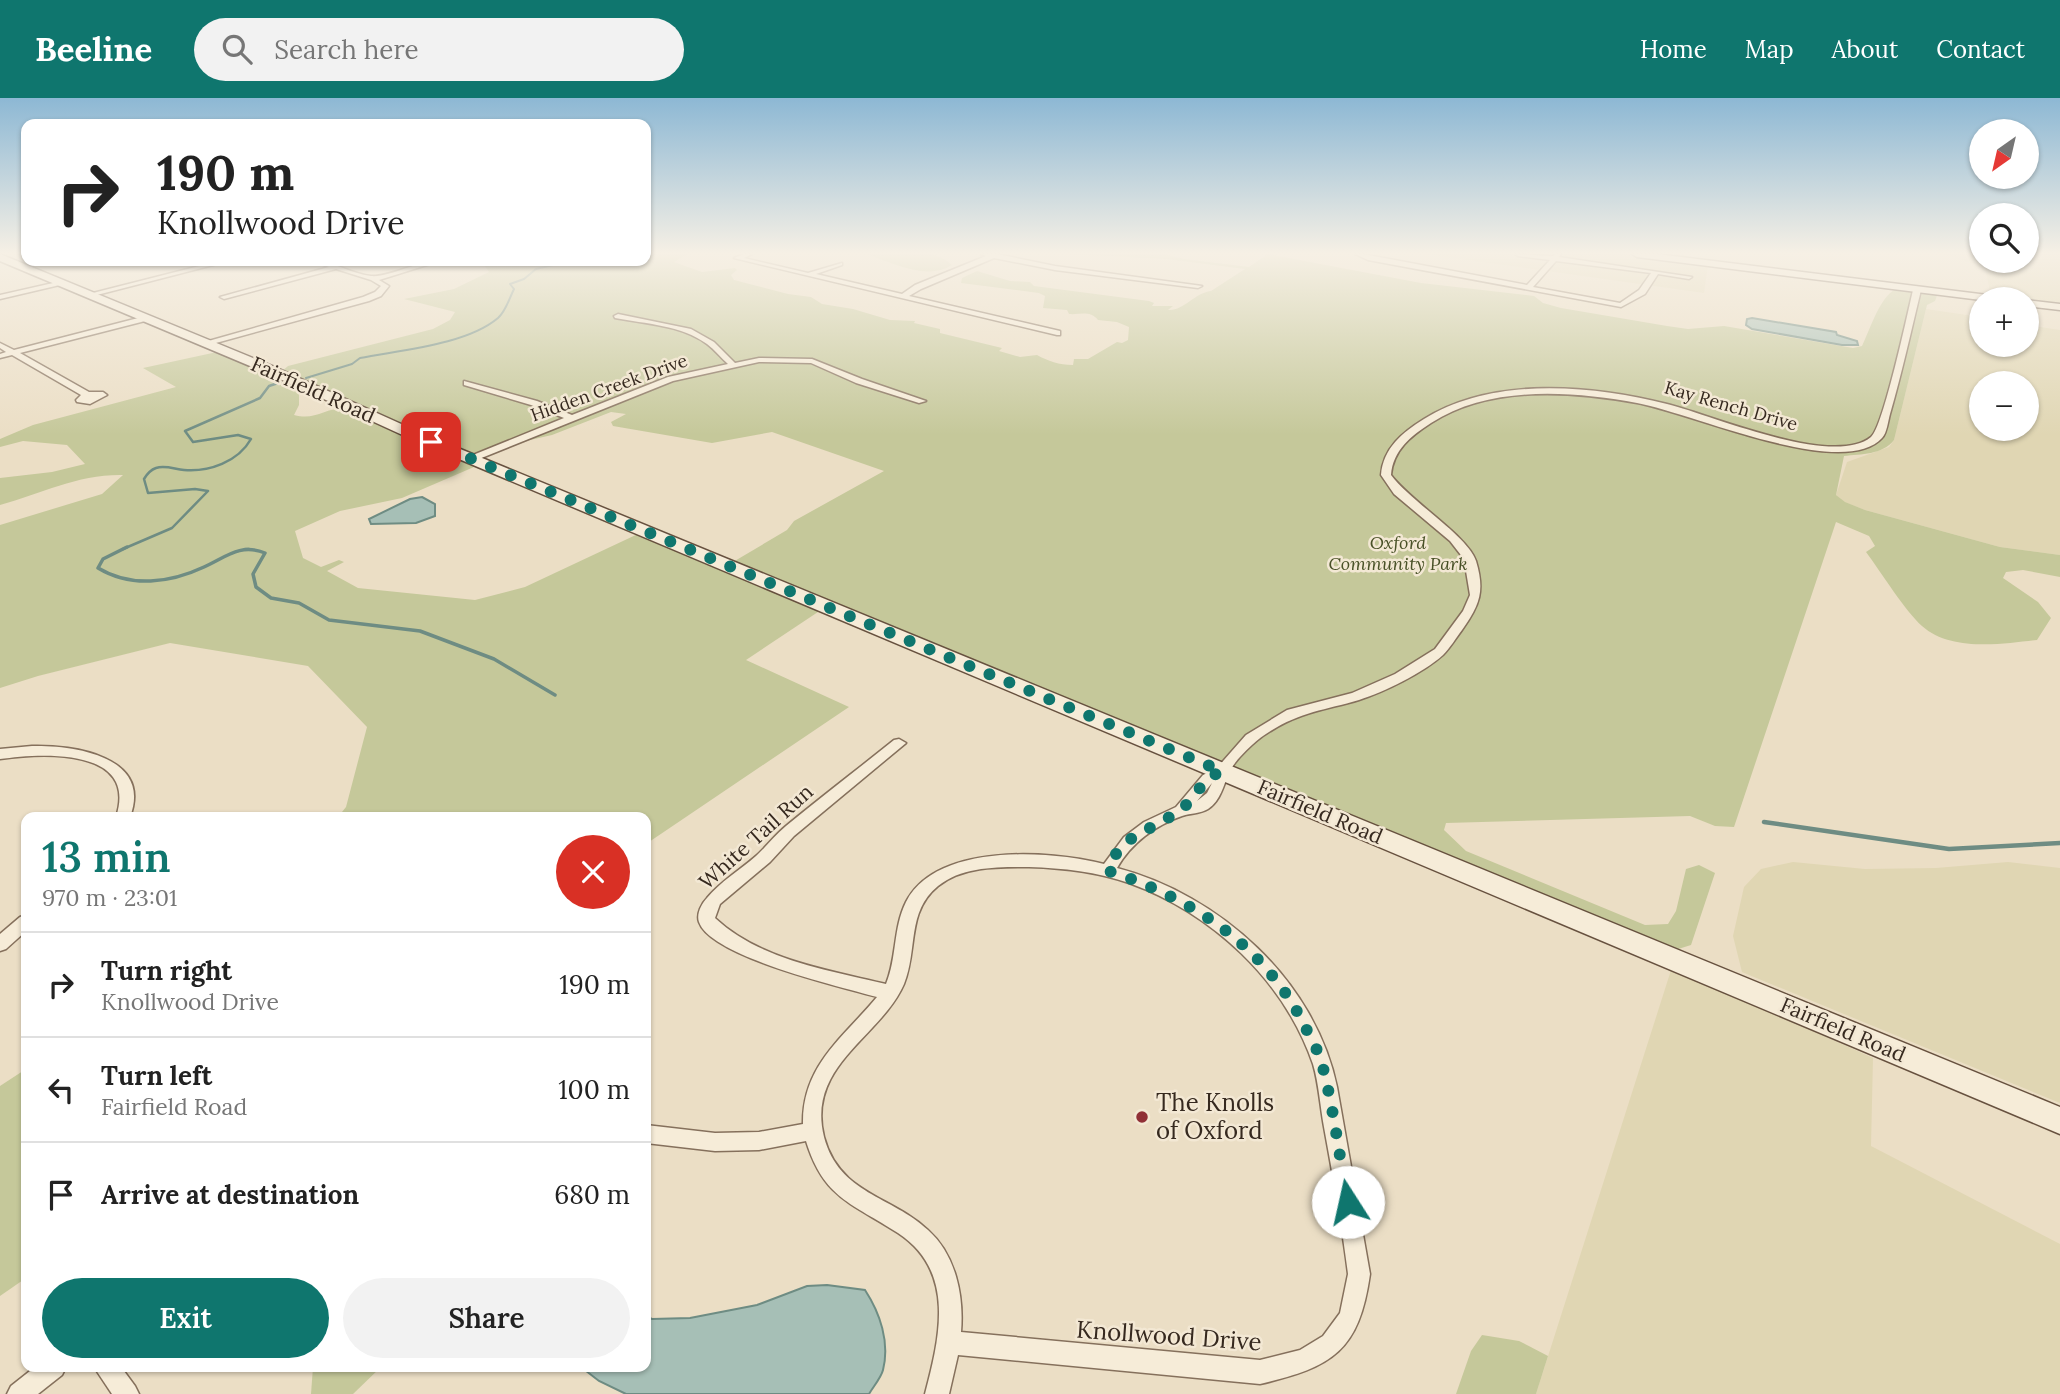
<!DOCTYPE html>
<meta charset="utf-8">
<style>
:root{--surface:#fff;--page:#f2f2f2;--text:#222;--muted:#767676;--line:#e0e0e0;--accent:#0f766e}
body{margin:0;font-family:Lora,serif;background:var(--page);color:var(--text);height:100vh;display:flex;flex-direction:column;font-size:26px;white-space:nowrap}
*{box-sizing:border-box;margin:0}
p{font-size:23px;color:var(--muted)}
.icon{flex:none;width:38px;height:38px;fill:none;stroke:currentColor;stroke-width:2;stroke-linecap:round;stroke-linejoin:round}
.map{position:relative;flex:1;overflow:hidden}
.side{position:absolute;left:21px;top:714px;width:630px;height:560px;display:flex;flex-direction:column;background:var(--surface);border-radius:14px;box-shadow:0 2px 5px #0004}
.side>*{flex:none}
.banner{position:absolute;left:21px;top:21px;width:630px;height:147px;border-radius:14px;box-shadow:0 2px 5px #0004;background:#fff;color:var(--text);overflow:hidden}
.needle{width:46px;rotate:214deg}
.controls{position:absolute;left:1969px;top:21px;display:grid;gap:14px}
.controls a{display:grid;place-items:center;width:70px;height:70px;border-radius:50%;background:var(--surface);box-shadow:0 2px 5px #0004;font-size:35px}
.pin{position:absolute;display:grid;place-items:center;width:60px;height:60px;color:#fff;margin:-30px;border-radius:14px;box-shadow:0 4px 10px #0006}
.me{position:absolute;width:77px;margin:-38px;rotate:350deg;stroke-linejoin:round;filter:drop-shadow(0 0 5px #0008)}
.turn{display:flex;align-items:center;gap:24px;height:147px;padding:0 21px;font-size:32px}
.turn .icon{width:91px;height:91px;stroke-width:2.5}
.turn b{display:block;font-size:49px;line-height:60px}
.round{display:grid;place-items:center;flex:none;width:74px;height:74px;border-radius:37px;background:var(--page)}
.head{display:flex;align-items:center;justify-content:space-between;height:119px;padding:0 21px}
h1{font-size:42px;font-weight:600;line-height:52px;color:var(--accent)}
.action{display:flex;gap:14px;margin-top:auto;padding:14px 21px}
.action a{flex:1;height:80px;border-radius:42px;background:var(--accent);color:#fff;font-size:28px;font-weight:600;line-height:80px;text-align:center}
.action a+a{background:var(--page);color:var(--text)}
ul{padding:0;list-style:none}
li{display:flex;align-items:center;gap:21px;height:105px;padding:0 21px;border-top:2px solid var(--line)}
li div{flex:1}
li b{display:block;font-size:26px}
li em{font-style:normal}
header{display:flex;align-items:center;gap:42px;box-sizing:border-box;height:98px;padding:0 35px;background:var(--accent);color:#fff}
header strong{font-size:33px}
nav{display:flex;gap:38px;margin-inline-start:auto;font-size:24px}
.search{width:490px;height:63px;background:var(--page);display:flex;align-items:center;gap:18px;box-sizing:border-box;padding:0 24px;border-radius:38px;color:var(--muted);font-size:26px}
.map>svg:first-child{display:block}
.farmland{fill:#e0d6b3;fill-rule:evenodd}
.green{fill:#c5c89a}
.water{fill:#a6bfb6;stroke:#6e8c83;stroke-width:2}
.lines{fill:none;stroke-linecap:round;stroke-linejoin:round}
.stream-far3{stroke:#6e8c83;stroke-width:2}
.stream-far2{stroke:#6e8c83;stroke-width:2.5}
.stream-far1{stroke:#6e8c83;stroke-width:3.5}
.stream{stroke:#6e8c83;stroke-width:4.5}
.street-casing{stroke:#85705c;stroke-width:3}
.secondary-casing{stroke:#67513f;stroke-width:3}
.street{fill:#f6ecd8;fill-rule:evenodd}
.secondary{fill:#f6ecd8;fill-rule:evenodd}
.route{stroke:#0f766e;stroke-width:12;stroke-dasharray:0 21.6}
.poi-dot{fill:#903036;stroke:#f3e8d4;stroke-width:2.5}
.labels{text-anchor:middle;stroke-width:5;stroke-linejoin:round;paint-order:stroke}
.far-street-label{font-size:18px;fill:#36291f;stroke:#f3e8d4}
.far-park-label{font-size:18px;font-style:italic;fill:#495127;stroke:#f3e8d4}
.street-label{font-size:21px;fill:#36291f;stroke:#f3e8d4}
.near-poi-label{font-size:24px;fill:#36291f;stroke:#f3e8d4;text-anchor:start}
.near-street-label{font-size:24px;fill:#36291f;stroke:#f3e8d4}
</style>
<header>
<strong>Beeline</strong>
<div class="search"><svg class="icon" aria-label="search" viewBox="0 0 24 24"><circle cx="10" cy="10" r="6"/><path d="M15 15l6 6"/></svg>Search here</div>
<nav><a>Home</a><a>Map</a><a>About</a><a>Contact</a></nav>
</header>
<div class="map">
<svg width="2060" height="1296" viewBox="0 0 2060 1296">
<rect width="100%" height="100%" fill="#ebdec5"/>
<g class="farmland">
<polygon points="1425,156 1623,156 1708,167 1704,195"/>
<polygon points="1944,156 1981,156 1981,163 2026,163 2027,156 2060,156 2060,207 1991,198 1986,174 1975,166"/>
<path d="M1926 211 1981 219V247H2026L2027 227 2060 232V457L2000 449 1865 412 1844 404 1836 397 1847 364 1889 349 1894 342ZM1981 285H2026V331H1981Z"/>
<polygon points="1793,764 1865,771 1936,770 2008,764 2060,770 2060,1005 1742,874 1733,838 1744,789 1761,771"/>
<polygon points="1672,869 1873,960 1871,1048 2060,1146 2060,1296 1536,1296"/>
</g>
<g class="green">
<path d="M646 156H687L674 164 702 174 735 170 737 172 731 177 734 182 788 196 811 199 822 206 853 211 890 222 915 223 914 225 940 231V235L1002 250 999 253 1020 259 1037 257C1048 263 1059 267 1073 267L1074 261H1088L1117 244 1122 245 1128 242 1129 229 1117 224 1098 222C1090 212 1080 217 1069 216L1067 212 1043 210 1045 198 1039 195 961 185 962 180 977 173 1010 183 1030 184 1034 188 1149 203 1154 205 1152 208H1173L1168 212C1184 213 1194 195 1211 193L1245 171 1167 161 1069 156H1163L1184 161 1249 169 1268 156 1421 185 1534 198 1543 205 1561 210 1667 228 1688 231 1724 228 1853 250 1862 248C1870 232 1881 194 1899 190 1910 188 1927 194 1938 195L1935 203 1927 207 1894 342C1882 357 1861 356 1844 358L1836 397 1845 404 1865 412 2000 449 2060 457V479L2023 472 2006 474 2003 480 2038 504 2051 520 2037 542C2003 546 1951 554 1922 528 1905 513 1881 474 1866 454L1875 448 1869 438 1836 424 1734 729 1715 728 1690 718 1446 725 1444 732 1466 753 1645 827 1668 826 1676 813 1686 771 1699 767 1715 775 1691 847 1675 852 733 464 787 432 794 423 884 373 772 334 712 345 613 328 611 324 626 316 611 314 552 337 469 356 281 274 288 268 433 231 450 222 455 214 404 201 454 191 489 174 484 167 489 163H646Z"/>
<path d="M867 156C892 156 933 148 952 167 927 183 892 165 867 156Z"/>
<path d="M217 254 299 291V307L294 317C317 323 326 309 340 312 386 323 431 350 474 369L402 400 340 413 295 433 303 460 321 469 339 462 344 464 327 473 358 490 475 502 525 489 640 435 824 510 746 562 849 609 646 746V719H338L346 709 367 629 308 568 170 545 38 578 0 590V427L102 396 123 377C79 376 42 395 0 407V380L52 374 85 366 67 347 23 343 0 349V341L33 327 176 289 143 270Z"/>
<polygon points="26,971 26,1180 0,1198 0,988"/>
<polygon points="1482,1237 1519,1243 1548,1258 1536,1296 1456,1296 1471,1253"/>
<polygon points="313,1269 381,1269 353,1296 311,1296"/>
</g>
<g class="water">
<polygon points="1752,220 1836,234 1837,237 1857,243 1858,247 1842,247 1752,231 1746,227 1747,221"/>
<polygon points="422,399 435,406 435,418 416,425 371,426 369,421 410,401"/>
<path d="M827 1187 865 1192C880 1215 890 1244 883 1272 881 1280 873 1289 869 1296H626L599 1283 581 1269H646V1218L652 1221 690 1220 757 1207 807 1188Z"/>
</g>
<g class="lines">
<path class="stream-far3" d="M306 280 352 266 360 260C400 252 466 247 498 220 506 213 509 201 514 191L510 186 524 181 536 171 570 163"/>
<g class="stream-far2">
<path d="M123 451 172 430 208 393 195 391 148 395 144 381C147 376 150 372 156 370 165 367 174 371 184 372 209 374 238 364 251 341L238 337 193 344 185 333 260 300 269 288 281 284"/>
<polyline points="245,451 249,451"/>
</g>
<path class="stream-far1" d="M127 449 103 461 98 470C131 490 170 485 204 469 226 459 240 445 265 455L253 476 256 489 271 500 299 505 329 522 420 533 494 561 555 597"/>
<polyline class="stream" points="1764,724 1949,751 2060,745"/>
<g class="street-casing">
<g id="street">
<polygon points="744,156 752,156 744,160 808,175 842,165 842,167 816,176 902,196 915,187 986,158 981,156 997,156 1055,168 1202,188 1198,190 1055,172 994,160 921,191 909,198 1060,233 1060,237 1057,237 734,160"/>
<path d="M1355 156H1363L1527 187 1550 162 1518 158 1515 156 1553 158 1555 156H1561L1559 159 1692 179 1689 181 1658 176 1645 196 1621 209 1368 162ZM1556 163 1651 175 1639 192 1620 205 1533 189Z"/>
<polygon points="219,163 229,163 89,199 85,197"/>
<path d="M314 163C334 163 351 176 371 178 388 180 419 162 440 163L379 182 389 188 381 198 369 203 205 248V244L363 199 375 194 381 188 371 182 336 171 224 201 220 199 329 169Z"/>
<polygon points="62,183 64,186 0,201 0,197"/>
<path d="M1917 190 1921 192C1911 233 1902 275 1890 316 1888 323 1887 335 1882 340 1843 383 1689 314 1637 305 1571 293 1490 287 1431 325 1411 338 1393 352 1391 377 1410 403 1468 438 1476 463 1485 493 1480 507 1462 532 1456 540 1450 550 1443 557 1423 575 1384 594 1359 602 1325 612 1300 614 1269 634 1257 641 1234 662 1229 675 1223 688 1221 702 1208 711 1200 716 1191 715 1182 718 1156 727 1131 745 1117 770 1220 797 1315 883 1337 989L1370 1176C1359 1253 1333 1269 1260 1286L958 1257 949 1296H925C940 1239 956 1173 898 1135 852 1105 824 1101 806 1043L759 1052 715 1053 646 1045V1027L715 1035 759 1034 803 1026C802 967 844 939 877 899 842 889 711 859 699 824 696 816 702 805 707 800 720 784 740 772 756 758 766 749 775 737 786 728 821 699 858 671 894 642L899 641 906 645 794 738 770 764 720 806 715 820C760 862 828 872 886 886 897 860 893 830 906 804 936 745 1049 752 1104 766L1124 739 1144 724 1176 709 1203 677 1217 670 1246 637 1287 612 1352 595 1395 576 1435 551 1463 513 1470 497 1464 461 1450 443 1394 396 1381 377C1383 350 1403 334 1424 321 1493 278 1592 287 1667 306 1712 317 1833 370 1871 339 1883 330 1908 214 1913 192ZM1212 685 1207 695 1197 703ZM1029 769C1063 770 1097 774 1129 785 1212 815 1284 882 1313 966 1319 986 1320 1008 1324 1029 1333 1078 1342 1127 1348 1176L1340 1215 1323 1238 1300 1252 1260 1262 961 1234C964 1198 956 1157 928 1132 892 1098 839 1096 824 1039 806 967 881 939 904 886 918 852 906 814 938 788 963 768 999 769 1029 769Z"/>
<path d="M618 216 691 231 714 244 735 265 759 260 812 261 862 281 926 303 919 305 856 285 811 265 759 264 673 283 474 363H468V359L564 320 531 307 464 287V283L537 303 572 317 668 279 728 266C721 260 715 252 707 246 681 227 646 226 615 220L614 218Z"/>
<polygon points="146,218 150,220 149,222 20,255 89,294 103,294 107,297 90,306 77,304 76,302 81,297 12,257 0,260 0,256 6,254 0,250 0,245 14,252"/>
<path d="M32 648C73 647 153 658 130 719H116C139 649 41 655 0 661V651Z"/>
<polygon points="26,817 26,833 6,851 0,853 0,836 20,819"/>
<polygon points="35,1269 66,1269 62,1277 38,1296 7,1296 11,1288"/>
<polygon points="94,1269 121,1269 135,1288 139,1296 112,1296"/>
</g>
</g>
<g class="secondary-casing">
<g id="secondary">
<polygon points="0,156 277,270 419,334 2060,1009 2060,1036 409,340 269,276 0,163"/>
<polygon points="1632,156 1657,156 1996,198 2001,201 1981,202 1637,159"/>
<polygon points="2026,202 2060,206 2060,212 2026,208"/>
</g>
</g>
<use href="#street" class="street"/>
<use href="#secondary" class="secondary"/>
</g>
<linearGradient id="sky" x2="0" y2="1"><stop stop-color="#8db8d4"/><stop offset="0.46" stop-color="#f6f0e5"/><stop offset="1" stop-color="#f6f0e5" stop-opacity="0"/></linearGradient>
<rect width="2060" height="337" fill="url(#sky)"/>
<g class="lines">
<path class="route" d="M431 344 1222 673 1208 680 1182 712 1132 740 1117 754 1108 773C1195 801 1271 852 1309 937 1314 947 1320 956 1322 966 1334 1011 1339 1058 1348 1104"/>
</g>
<circle class="poi-dot" cx="1142" cy="1019" r="7"/>
<g class="labels">
<g class="far-street-label">
<text transform="translate(609 290) rotate(-20)" y="6">Hidden Creek Drive</text>
<text transform="translate(1731 308) rotate(16)" y="6">Kay Rench Drive</text>
</g>
<g class="far-park-label">
<text x="1398" y="451">Oxford<tspan x="1398" dy="21">Community Park</tspan></text>
</g>
<g class="street-label">
<text transform="translate(313 292) rotate(24)" y="7">Fairfield Road</text>
<text transform="translate(1320 714) rotate(23)" y="7">Fairfield Road</text>
<text transform="translate(756 739) rotate(-42)" y="7">White Tail Run</text>
<text transform="translate(1843 932) rotate(23)" y="7">Fairfield Road</text>
</g>
<g class="near-poi-label">
<text x="1156" y="1013">The Knolls<tspan x="1156" dy="28">of Oxford</tspan></text>
</g>
<g class="near-street-label">
<text transform="translate(1169 1238) rotate(4)" y="8">Knollwood Drive</text>
</g>
</g>
</svg>
<div class="controls">
<a><svg class="needle" viewBox="-14 -14 28 28"><path d="M0-13l5 13h-10z" fill="#e53935"/><path d="M0 13l5-13h-10z" fill="#767676"/></svg></a>
<a><svg class="icon" aria-label="search" viewBox="0 0 24 24"><circle cx="10" cy="10" r="6"/><path d="M15 15l6 6"/></svg></a>
<a>+</a>
<a>−</a>
</div>
<div class="pin" style="left:431px;top:344px;background:#d93025"><svg class="icon" aria-label="arrive" viewBox="0 0 24 24"><path d="M6 21V4h12l-3 4 3 4H6"/></svg></div>
<svg class="me" style="left:1348px;top:1104px" viewBox="-20 -20 40 40"><circle r="19" fill="#fff"/><path d="M0-13L10 11 0 6-10 11z" fill="#0f766e"/></svg>
<div class="banner">
<div class="turn"><svg class="icon" aria-label="right" viewBox="0 0 24 24"><path d="M7 20v-9h11M14 6l5 5-5 5"/></svg><div><b>190 m</b>Knollwood Drive</div></div>
</div>
<section class="side">
<div class="head"><div><h1>13 min</h1><p>970 m · 23:01</p></div><a class="round" style="background:#d93025;color:#fff"><svg class="icon" aria-label="close" viewBox="0 0 24 24"><path d="M6 6l12 12M18 6L6 18"/></svg></a></div>
<ul>
<li><svg class="icon" aria-label="right" viewBox="0 0 24 24"><path d="M7 20v-9h11M14 6l5 5-5 5"/></svg><div><b>Turn right</b><p>Knollwood Drive</p></div><em>190 m</em></li>
<li><svg class="icon" aria-label="left" viewBox="0 0 24 24"><path d="M17 20v-9H6M10 6l-5 5 5 5"/></svg><div><b>Turn left</b><p>Fairfield Road</p></div><em>100 m</em></li>
<li><svg class="icon" aria-label="arrive" viewBox="0 0 24 24"><path d="M6 21V4h12l-3 4 3 4H6"/></svg><div><b>Arrive at destination</b></div><em>680 m</em></li>
</ul>
<div class="action"><a>Exit</a><a>Share</a></div>
</section>
</div>
